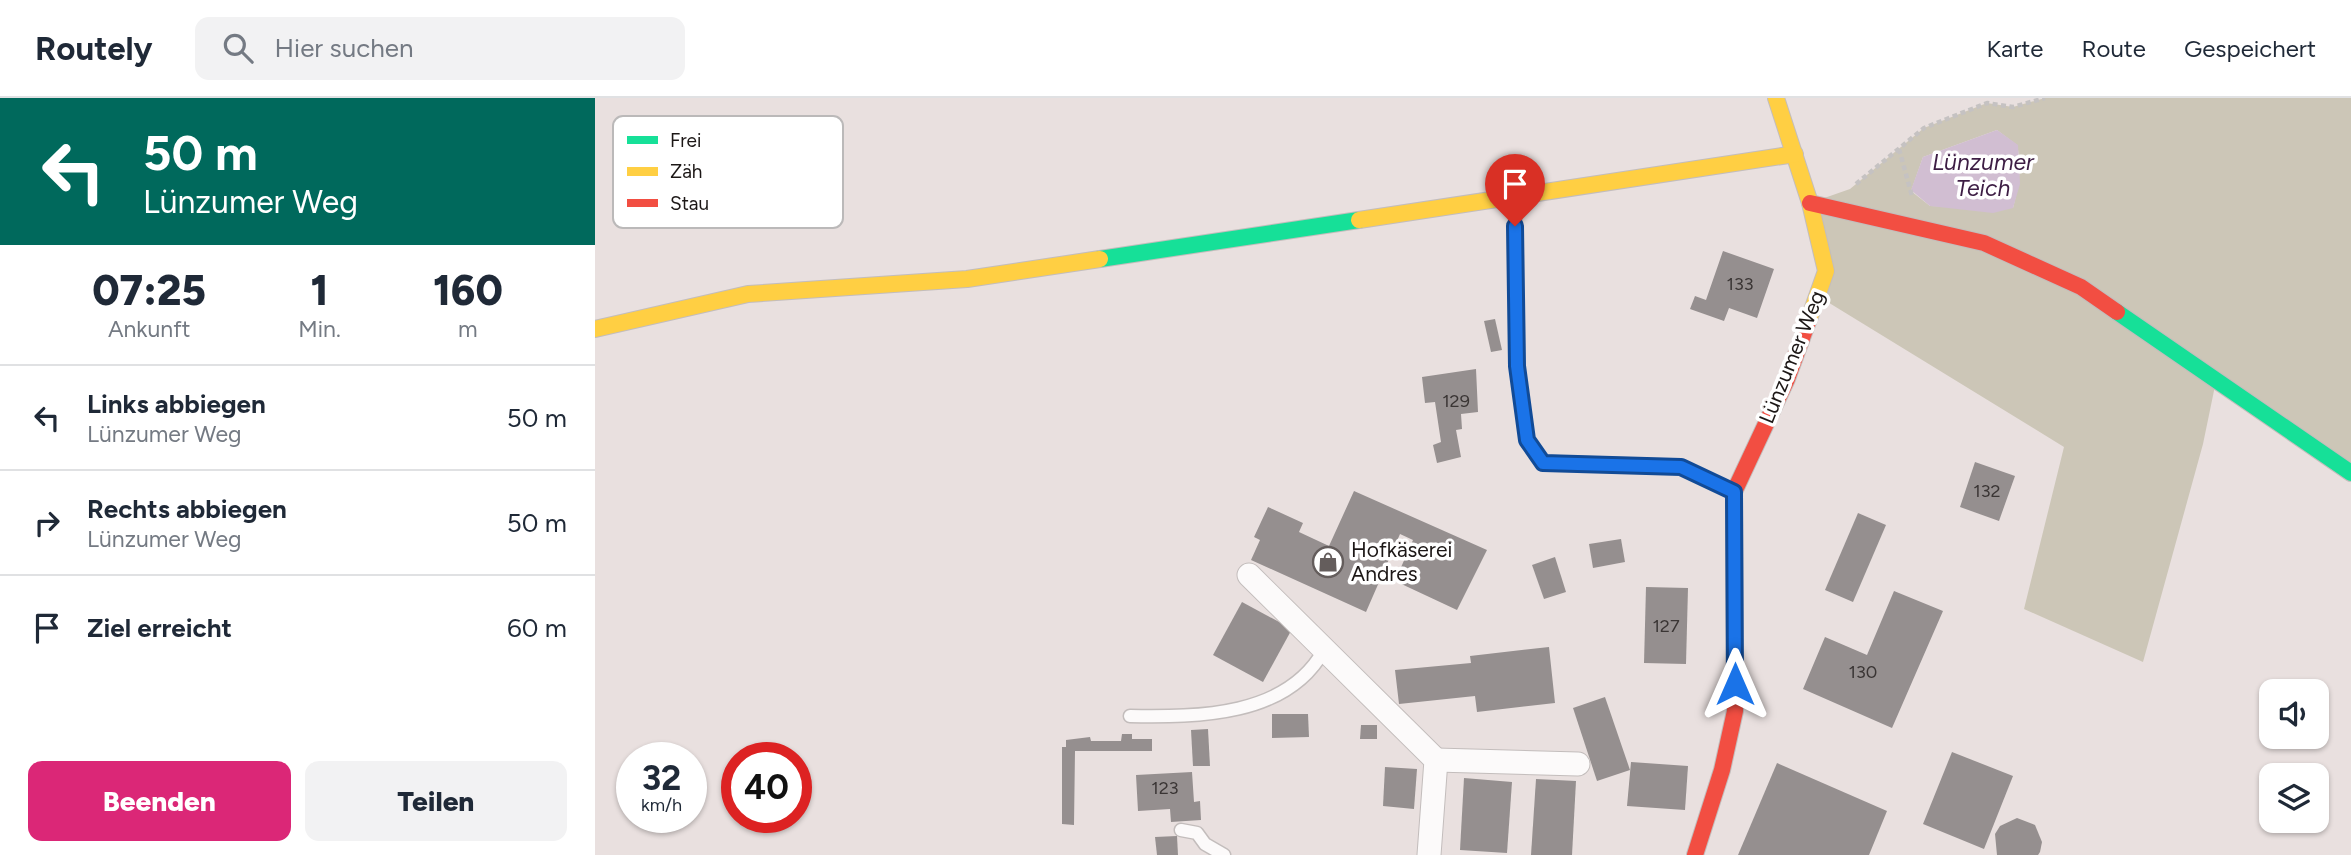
<!DOCTYPE html>
<html lang="de">
<meta charset="utf-8">
<style>
:root{--surface:#fff;--page:#f2f2f3;--text:#1f2937;--muted:#747a83;--line:#e0e1e3;--accent:#db2777}
body{margin:0;font-family:Figtree,sans-serif;background:var(--page);color:var(--text);height:100vh;display:flex;flex-direction:column;font-size:26px;white-space:nowrap}
*{box-sizing:border-box;margin:0}
p{font-size:23px;color:var(--muted)}
.icon{flex:none;width:38px;height:38px;fill:none;stroke:currentColor;stroke-width:2;stroke-linecap:round;stroke-linejoin:round}
.map{position:relative;flex:1;overflow:hidden}
.drawer{display:flex;flex-direction:column;background:var(--surface);width:595px}
.drawer>*{flex:none}
.guide{background:#00695c;color:#fff;overflow:hidden}
.buttons{position:absolute;left:1664px;top:581px;display:grid;gap:14px}
.buttons a{display:grid;place-items:center;width:70px;height:70px;border-radius:14px;background:var(--surface);box-shadow:0 2px 5px #0004;font-size:35px}
.speed{position:absolute;left:21px;top:644px;display:flex;gap:14px;font-size:35px;font-weight:700;text-align:center}
.speed>*{display:grid;place-content:center;width:91px;height:91px;border-radius:50%;background:var(--surface);box-shadow:0 2px 5px #0004;line-height:1}
.speed small{font-size:18px;font-weight:400}
.speed .limit{border:10px solid #d22;background:#fff;color:#111}
.pin{position:absolute;display:grid;place-items:center;width:60px;height:60px;color:#fff;margin:-72px -30px;border-radius:50% 50% 50% 0;rotate:-45deg;box-shadow:0 0 7px #0007}
.pin .icon{rotate:45deg}
.me{position:absolute;width:77px;margin:-38px;rotate:0deg;stroke-linejoin:round;filter:drop-shadow(0 0 5px #0008)}
.turn{display:flex;align-items:center;gap:24px;height:147px;padding:0 28px;font-size:32px}
.turn .icon{width:91px;height:91px;stroke-width:2.5}
.turn b{display:block;font-size:49px;line-height:60px}
.eta{display:flex;justify-content:space-evenly;align-items:center;height:119px;text-align:center}
.eta b{font-size:42px;font-weight:800;line-height:49px}
.cta{display:flex;gap:14px;margin-top:auto;padding:14px 28px}
.cta a{flex:1;height:80px;border-radius:14px;background:var(--accent);color:#fff;font-size:28px;font-weight:800;line-height:80px;text-align:center}
.cta a+a{background:var(--page);color:var(--text)}
ul{padding:0;list-style:none}
li{display:flex;align-items:center;gap:21px;height:105px;padding:0 28px;border-top:2px solid var(--line)}
li div{flex:1}
li b{display:block;font-size:26px}
li em{font-style:normal}
header{display:flex;align-items:center;gap:42px;box-sizing:border-box;height:98px;padding:0 35px;background:var(--surface);border-bottom:2px solid var(--line)}
header strong{font-size:33px}
nav{display:flex;gap:38px;margin-inline-start:auto;font-size:24px}
.search{width:490px;height:63px;background:var(--page);display:flex;align-items:center;gap:18px;box-sizing:border-box;padding:0 24px;border-radius:14px;color:var(--muted);font-size:26px}
main{display:flex;flex:1;min-height:0}
.map>svg:first-child{display:block}
.green{fill:#ccc6b7;fill-rule:evenodd}
.water{fill:#d1bed2}
.building{fill:#958f8f}
.lines{fill:none;stroke-linecap:round;stroke-linejoin:round}
.lane-casing{stroke:#c3bdbc;stroke-width:15}
.street-casing{stroke:#c3bdbc;stroke-width:25}
.fast-casing{stroke:#c3bdbc;stroke-width:18}
.slow-casing{stroke:#c3bdbc;stroke-width:18}
.jam-casing{stroke:#c3bdbc;stroke-width:18}
.path{stroke:#c5c2c2;stroke-width:4.5;stroke-dasharray:5 3.5;stroke-linecap:butt}
.lane{stroke:#fcfafa;stroke-width:12}
.street{stroke:#fcfafa;stroke-width:23}
.fast{stroke:#16e098;stroke-width:16}
.slow{stroke:#ffcf43;stroke-width:16}
.jam{stroke:#f24e42;stroke-width:16}
.route-casing{stroke:#114b97;stroke-width:18}
.route{stroke:#1a73e8;stroke-width:12}
.labels{text-anchor:middle;stroke-width:7;stroke-linejoin:round;paint-order:stroke}
.number-label{font-size:18px;fill:#3a3534}
.street-label{font-size:21px;fill:#1c1716;stroke:#fff}
.poi-label{font-size:21px;fill:#1c1716;stroke:#fff;text-anchor:start}
.water-label{font-size:23px;font-style:italic;fill:#3d1d44;stroke:#fff}
.key{fill:#fff;stroke:#bbb9b9;stroke-width:2}
.key-label{font-size:19px;fill:#1c1716}
</style>
<header>
<strong>Routely</strong>
<div class="search"><svg class="icon" aria-label="search" viewBox="0 0 24 24"><circle cx="10" cy="10" r="6"/><path d="M15 15l6 6"/></svg>Hier suchen</div>
<nav><a>Karte</a><a>Route</a><a>Gespeichert</a></nav>
</header>
<main>
<section class="drawer">
<div class="guide">
<div class="turn"><svg class="icon" aria-label="left" viewBox="0 0 24 24"><path d="M17 20v-9H6M10 6l-5 5 5 5"/></svg><div><b>50 m</b>Lünzumer Weg</div></div>
</div>
<div class="eta">
<div><b>07:25</b><p>Ankunft</p></div>
<div><b>1</b><p>Min.</p></div>
<div><b>160</b><p>m</p></div>
</div>
<ul>
<li><svg class="icon" aria-label="left" viewBox="0 0 24 24"><path d="M17 20v-9H6M10 6l-5 5 5 5"/></svg><div><b>Links abbiegen</b><p>Lünzumer Weg</p></div><em>50 m</em></li>
<li><svg class="icon" aria-label="right" viewBox="0 0 24 24"><path d="M7 20v-9h11M14 6l5 5-5 5"/></svg><div><b>Rechts abbiegen</b><p>Lünzumer Weg</p></div><em>50 m</em></li>
<li><svg class="icon" aria-label="arrive" viewBox="0 0 24 24"><path d="M6 21V4h12l-3 4 3 4H6"/></svg><div><b>Ziel erreicht</b></div><em>60 m</em></li>
</ul>
<div class="cta"><a>Beenden</a><a>Teilen</a></div>
</section>
<div class="map">
<svg width="1756" height="757" viewBox="0 0 1756 757">
<rect width="100%" height="100%" fill="#e9e0df"/>
<path class="green" d="M1450 0H1756V375L1621 283 1608 346 1548 564 1429 511 1469 349 1231 203 1215 105 1255 91 1329 30 1392 5 1418 9ZM1402 32 1422 47C1427 70 1424 87 1418 110L1335 108 1316 93 1328 59Z"/>
<polygon class="water" points="1402,32 1423,47 1425,86 1418,110 1398,115 1335,108 1316,92 1328,59"/>
<g class="building">
<polygon points="1128,153 1179,171 1162,220 1134,210 1129,223 1095,211 1100,198 1111,202"/>
<polygon points="900,221 907,252 896,254 889,223"/>
<polygon points="881,271 883,314 866,316 867,331 861,332 866,359 842,365 838,347 846,344 840,304 830,305 827,279"/>
<polygon points="1380,364 1420,378 1404,423 1365,409"/>
<polygon points="759,393 892,452 862,512 800,483 818,442 805,436 771,514 656,462 665,442 659,439 673,409 708,425 704,434 734,448"/>
<polygon points="1263,415 1291,427 1258,504 1230,492"/>
<polygon points="1026,441 1030,464 998,470 994,446"/>
<polygon points="960,459 971,494 949,501 937,467"/>
<polygon points="1051,489 1093,490 1091,566 1049,565"/>
<polygon points="1299,493 1348,513 1297,630 1208,591 1230,539 1272,557"/>
<polygon points="647,504 697,531 668,584 618,557"/>
<polygon points="954,549 960,605 882,614 880,598 804,606 800,572 876,565 875,558"/>
<polygon points="1010,599 1035,672 1002,683 978,610"/>
<polygon points="677,616 713,616 714,639 677,640"/>
<polygon points="766,627 782,627 782,641 765,641"/>
<polygon points="613,631 615,668 598,668 596,632"/>
<polygon points="527,636 537,636 537,641 557,641 557,653 480,653 479,727 467,726 467,649 471,649 471,642 495,639 496,643 526,643"/>
<polygon points="1357,654 1418,678 1389,751 1328,726"/>
<polygon points="1036,664 1093,668 1090,712 1032,708"/>
<polygon points="1182,665 1292,713 1274,757 1143,757"/>
<polygon points="790,669 822,671 819,711 788,708"/>
<polygon points="597,674 599,704 605,703 606,722 576,724 575,711 543,713 541,677"/>
<polygon points="869,680 917,684 912,755 865,752"/>
<polygon points="941,681 981,683 977,757 936,757"/>
<polygon points="1422,720 1440,727 1447,744 1445,754 1443,757 1402,757 1400,736 1405,728"/>
<polygon points="582,738 583,757 562,757 560,739"/>
</g>
<g class="lines">
<g class="lane-casing">
<g id="lane">
<polyline points="920,101 922,268 932,342 948,364 1086,368 1137,393"/>
<path d="M535 618C603 619 692 619 729 552"/>
<polyline points="586,732 602,735 610,746 629,757"/>
</g>
</g>
<g class="street-casing">
<g id="street">
<polyline points="654,477 841,662 834,757"/>
<polyline points="841,662 983,666"/>
</g>
</g>
<g class="fast-casing">
<g id="fast">
<polyline points="505,161 764,122"/>
<polyline points="1522,214 1756,375"/>
</g>
</g>
<g class="slow-casing">
<g id="slow">
<polyline points="1181,0 1215,105 1231,173 1214,221"/>
<polyline points="764,122 1200,56"/>
<polyline points="0,231 153,196 372,181 505,161"/>
</g>
</g>
<g class="jam-casing">
<g id="jam">
<polyline points="1215,105 1389,145 1486,189 1522,214"/>
<polyline points="1100,757 1127,672 1140,613 1139,394 1192,281 1214,221"/>
</g>
</g>
<g class="path">
<polyline points="1304,51 1317,98"/>
<polyline points="1261,86 1329,30 1392,5 1418,9 1450,0"/>
</g>
<use href="#lane" class="lane"/>
<use href="#street" class="street"/>
<use href="#fast" class="fast"/>
<use href="#slow" class="slow"/>
<use href="#jam" class="jam"/>
</g>
<g class="lines">
<g class="route-casing">
<polyline id="route" points="920,128 922,268 932,342 948,365 1086,369 1139,394 1140,586"/>
</g>
<use href="#route" class="route"/>
</g>
<defs>
<g id="shop-ring" transform="scale(1.575)"><circle r="9.5" fill="#fff" stroke="#645d5c" stroke-width="1.5"/><path d="M-5-2.5h2.3a2.7 3.5 0 0 1 5.4 0H5L5.5 6h-11ZM-1.5-2.5h3a1.5 2.3 0 0 0-3 0Z" fill="#645d5c"/></g>
</defs>
<g fill-rule="evenodd">
<use href="#shop-ring" x="733" y="464"/>
</g>
<g class="labels">
<g class="number-label">
<text x="1145" y="192">133</text>
<text x="861" y="309">129</text>
<text x="1392" y="399">132</text>
<text x="1071" y="534">127</text>
<text x="1268" y="580">130</text>
<text x="570" y="696">123</text>
</g>
<g class="street-label">
<text transform="translate(1197 259) rotate(-68)" y="7">Lünzumer Weg</text>
</g>
<g class="poi-label">
<text x="756" y="459">Hofkäserei<tspan x="756" dy="24">Andres</tspan></text>
</g>
<g class="water-label">
<text x="1388" y="72">Lünzumer<tspan x="1388" dy="26">Teich</tspan></text>
</g>
</g>
<rect x="18" y="18" width="230" height="112" rx="10" class="key"/>
<rect x="32" y="38" width="31" height="8" fill="#16e098"/>
<rect x="32" y="69" width="31" height="9" fill="#ffcf43"/>
<rect x="32" y="101" width="31" height="8" fill="#f24e42"/>
<g class="key-label">
<text x="75" y="49">Frei</text>
<text x="75" y="80">Zäh</text>
<text x="75" y="112">Stau</text>
</g>
</svg>
<div class="buttons">
<a><svg class="icon" aria-label="sound" viewBox="0 0 24 24"><path d="M4 9h4l5-4v14l-5-4H4zM17 9q2 3 0 6"/></svg></a>
<a><svg class="icon" aria-label="layers" viewBox="0 0 24 24"><path d="M12 4l9 5-9 5-9-5zM3 14l9 5 9-5"/></svg></a>
</div>
<div class="speed"><div>32<small>km/h</small></div><div class="limit">40</div></div>
<div class="pin" style="left:920px;top:128px;background:#d93025"><svg class="icon" aria-label="arrive" viewBox="0 0 24 24"><path d="M6 21V4h12l-3 4 3 4H6"/></svg></div>
<svg class="me" style="left:1140px;top:586px" viewBox="-20 -20 40 40"><path d="M0-17L14 15 0 8-14 15z" fill="#1a73e8" stroke="#fff" stroke-width="4"/></svg>
</div>
</main>
